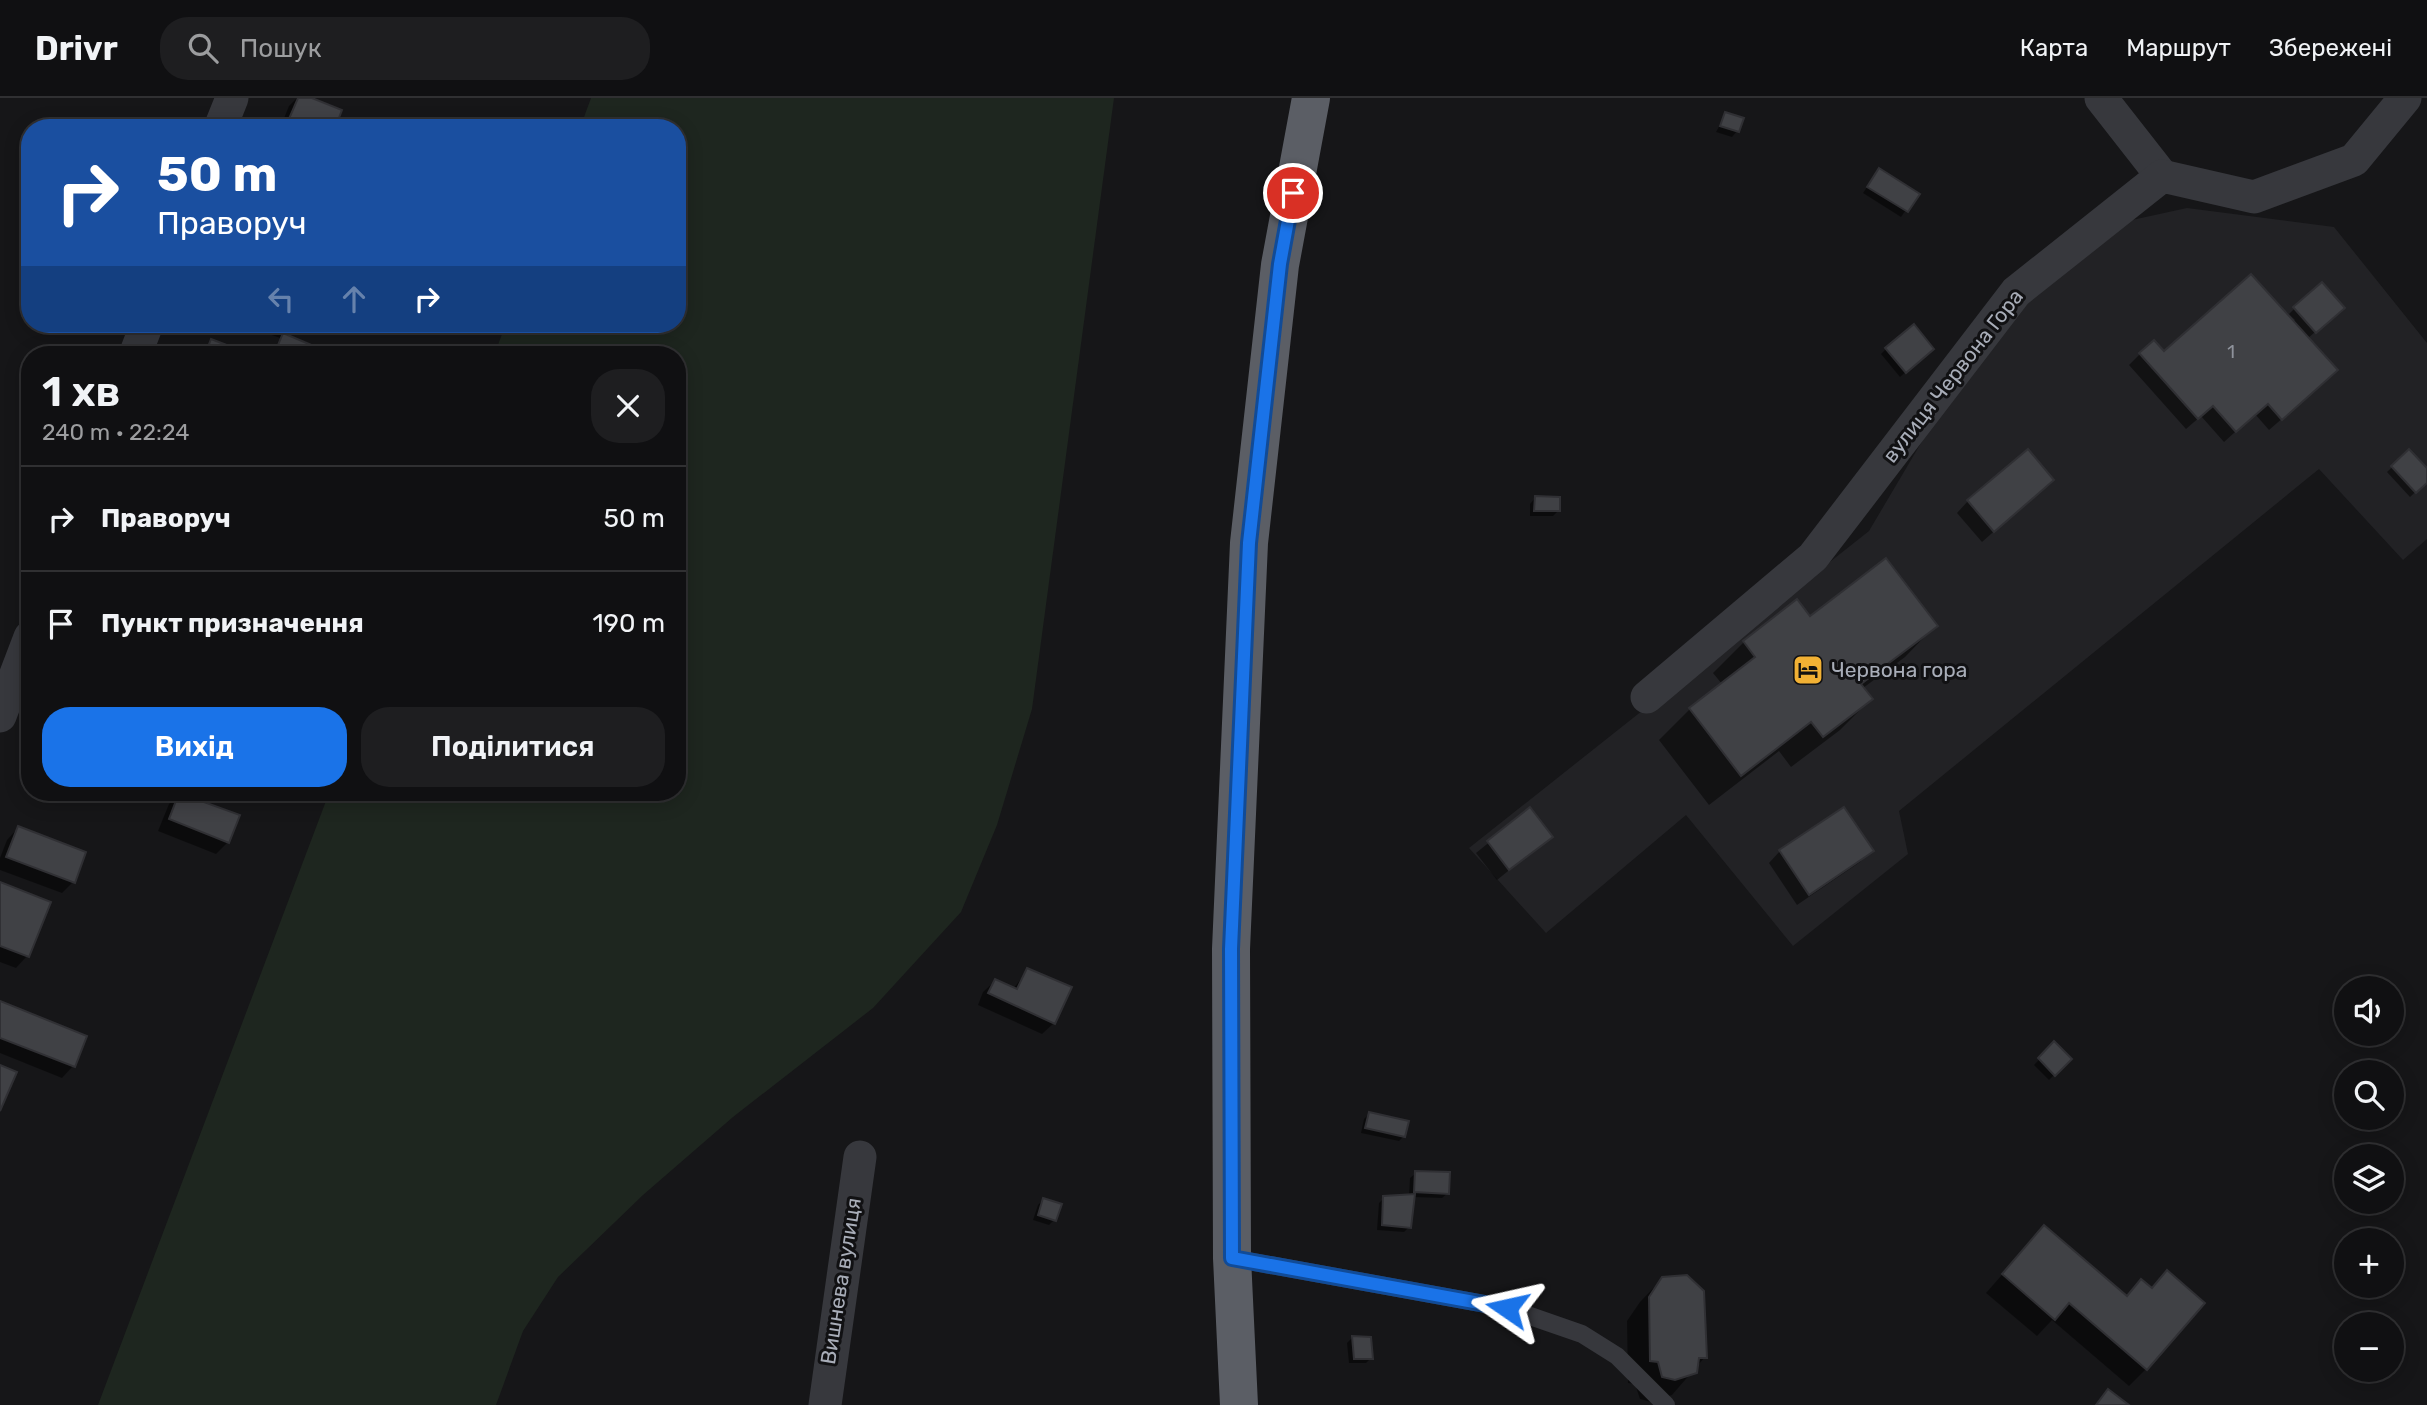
<!DOCTYPE html>
<html lang="uk">
<meta charset="utf-8">
<style>
:root{--surface:#101012;--page:#1e1e20;--text:#f1f3f6;--muted:#9c9d9f;--line:#303032;--accent:#1a73e8}
body{margin:0;font-family:Rubik,sans-serif;background:var(--page);color:var(--text);height:100vh;display:flex;flex-direction:column;font-size:26px;white-space:nowrap}
*{box-sizing:border-box;margin:0}
p{font-size:23px;color:var(--muted)}
.icon{flex:none;width:38px;height:38px;fill:none;stroke:currentColor;stroke-width:2;stroke-linecap:round;stroke-linejoin:round}
.map{position:relative;flex:1;overflow:hidden}
.details{position:absolute;left:21px;top:248px;width:665px;height:455px;display:flex;flex-direction:column;background:var(--surface);border-radius:28px;box-shadow:0 4px 18px #0003,0 0 0 2px var(--line)}
.details>*{flex:none}
.hud{position:absolute;left:21px;top:21px;width:665px;height:214px;border-radius:28px;box-shadow:0 4px 18px #0003,0 0 0 2px var(--line);background:#1a4fa0;color:#fff;overflow:hidden}
.buttons{position:absolute;left:2334px;top:878px;display:grid;gap:14px}
.buttons a{display:grid;place-items:center;width:70px;height:70px;border-radius:50%;background:var(--surface);box-shadow:0 4px 18px #0003,0 0 0 2px var(--line);font-size:35px}
.pin{position:absolute;display:grid;place-items:center;width:60px;height:60px;color:#fff;margin:-30px;border:4px solid #fff;border-radius:50%;box-shadow:0 2px 7px #0007}
.me{position:absolute;width:77px;margin:-38px;rotate:281deg;stroke-linejoin:round;filter:drop-shadow(0 0 5px #0008)}
.turn{display:flex;align-items:center;gap:24px;height:147px;padding:0 21px;font-size:32px}
.turn .icon{width:91px;height:91px;stroke-width:2.5}
.turn b{display:block;font-size:49px;line-height:60px}
.lanes{display:flex;align-items:center;height:66px;padding:0 21px;background:#0003;justify-content:center;gap:35px;direction:ltr}
.lanes .off{opacity:.35}
.round{display:grid;place-items:center;flex:none;width:74px;height:74px;border-radius:28px;background:var(--page)}
.headline{display:flex;align-items:center;justify-content:space-between;height:119px;padding:0 21px}
h1{font-size:42px;font-weight:600;line-height:52px}
.button{display:flex;gap:14px;margin-top:auto;padding:14px 21px}
.button a{flex:1;height:80px;border-radius:28px;background:var(--accent);color:#fff;font-size:28px;font-weight:600;line-height:80px;text-align:center}
.button a+a{background:var(--page);color:var(--text)}
ul{padding:0;list-style:none}
li{display:flex;align-items:center;gap:21px;height:105px;padding:0 21px;border-top:2px solid var(--line)}
li div{flex:1}
li b{display:block;font-size:26px}
li em{font-style:normal}
header{display:flex;align-items:center;gap:42px;box-sizing:border-box;height:98px;padding:0 35px;background:var(--surface);border-bottom:2px solid var(--line)}
header strong{font-size:33px}
nav{display:flex;gap:38px;margin-inline-start:auto;font-size:24px}
.search{width:490px;height:63px;background:var(--page);display:flex;align-items:center;gap:18px;box-sizing:border-box;padding:0 24px;border-radius:28px;color:var(--muted);font-size:26px}
.map>svg:first-child{display:block}
.built{fill:#222225}
.green{fill:#1e261f}
.shadow{fill:#0007}
.building{fill:#404145;stroke:#303034;stroke-width:2}
.lines{fill:none;stroke-linecap:round;stroke-linejoin:round}
.service{stroke:#37383d;stroke-width:18}
.minor{stroke:#37383d;stroke-width:33}
.trunk{stroke:#5b5e65;stroke-width:38}
.route-casing{stroke:#114b97;stroke-width:18}
.route{stroke:#1a73e8;stroke-width:12}
.labels{text-anchor:middle;stroke-width:6;stroke-linejoin:round;paint-order:stroke}
.number-label{font-size:18px;fill:#8e929b}
.street-label{font-size:21px;fill:#a8adb8;stroke:#111113}
.poi-label{font-size:21px;fill:#a8adb8;stroke:#111113;text-anchor:start}
</style>
<header>
<strong>Drivr</strong>
<div class="search"><svg class="icon" aria-label="search" viewBox="0 0 24 24"><circle cx="10" cy="10" r="6"/><path d="M15 15l6 6"/></svg>Пошук</div>
<nav><a>Карта</a><a>Маршрут</a><a>Збережені</a></nav>
</header>
<div class="map">
<svg width="2427" height="1307" viewBox="0 0 2427 1307">
<rect width="100%" height="100%" fill="#161618"/>
<polygon class="built" points="2187,110 2334,129 2427,245 2427,441 2403,462 2319,371 1899,713 1908,756 1793,848 1686,717 1546,835 1469,750 1869,433 1937,318 2028,203 2132,122"/>
<polygon class="green" points="591,0 1114,0 1032,611 997,727 961,814 873,910 733,1019 643,1097 558,1179 523,1233 496,1307 98,1307 329,695 677,695 677,257 494,257 506,226 677,226 677,30 580,30"/>
<g class="shadow">
<polygon points="297,0 308,0 333,30 280,30 289,8"/>
<polygon points="1726,16 1737,33 1732,39 1716,34"/>
<polygon points="1879,72 1917,96 1901,119 1863,95"/>
<polygon points="2295,210 2337,215 2307,241 2324,284 2269,332 2255,316 2224,344 2201,318 2186,331 2129,267 2140,256 2164,256 2293,224 2295,222 2289,216"/>
<polygon points="242,226 296,226 286,238 332,257 271,257 280,240"/>
<polygon points="212,243 247,257 199,257"/>
<polygon points="1886,251 1926,256 1900,279 1881,256"/>
<polygon points="2409,353 2427,372 2427,383 2410,399 2387,374"/>
<polygon points="2052,382 1982,444 1957,415 1968,403"/>
<polygon points="1535,400 1558,413 1553,418 1530,418 1530,406"/>
<polygon points="1809,520 1935,528 1905,559 1863,590 1871,601 1840,632 1791,669 1779,653 1709,707 1659,642 1690,611 1722,586 1713,575 1744,544"/>
<polygon points="180,695 238,718 228,744 216,756 158,733 169,706"/>
<polygon points="1529,712 1550,739 1497,782 1476,755"/>
<polygon points="18,730 73,784 62,795 0,772 0,760 7,742"/>
<polygon points="1780,753 1871,753 1860,764 1797,807 1769,765"/>
<polygon points="0,786 48,805 27,858 16,870 0,864"/>
<polygon points="1028,872 1054,925 1042,936 978,907 983,894 995,883 1013,891"/>
<polygon points="0,905 73,968 62,980 0,955"/>
<polygon points="2054,946 2070,961 2049,982 2034,967"/>
<polygon points="1369,1016 1404,1038 1399,1043 1361,1035 1364,1021"/>
<polygon points="1416,1075 1448,1095 1442,1100 1413,1099 1409,1129 1404,1134 1377,1132 1379,1105 1384,1100 1409,1098 1410,1080"/>
<polygon points="1043,1102 1054,1122 1049,1127 1033,1122 1038,1107"/>
<polygon points="2044,1129 2125,1199 2141,1183 2151,1191 2167,1174 2146,1271 2129,1288 2052,1222 2037,1238 1986,1195"/>
<polygon points="1662,1181 1705,1259 1672,1297 1651,1304 1640,1301 1635,1286 1628,1285 1627,1223 1640,1204"/>
<polygon points="1352,1240 1371,1260 1366,1265 1349,1265 1347,1245"/>
</g>
<g class="building">
<polygon points="298,0 312,0 342,12 335,30 285,30"/>
<polygon points="1725,14 1744,20 1739,34 1720,28"/>
<polygon points="1879,70 1920,96 1908,114 1867,89"/>
<polygon points="2251,176 2338,272 2282,322 2268,306 2236,334 2213,308 2198,321 2139,255 2154,242 2164,253"/>
<polygon points="2322,184 2345,210 2316,235 2293,209"/>
<polygon points="1914,226 1934,251 1906,275 1885,250"/>
<polygon points="283,235 335,257 334,257 274,256"/>
<polygon points="211,241 250,256 249,257 205,257"/>
<polygon points="2028,351 2054,382 1994,434 1967,402"/>
<polygon points="2409,351 2427,370 2427,385 2416,395 2391,368"/>
<polygon points="1535,398 1560,399 1560,413 1534,413"/>
<polygon points="1886,460 1938,528 1861,586 1873,601 1823,639 1811,624 1741,678 1689,610 1755,559 1743,543 1797,501 1810,518"/>
<polygon points="179,695 240,717 229,745 169,721"/>
<polygon points="1530,709 1553,739 1509,772 1487,743"/>
<polygon points="1844,709 1874,753 1809,797 1779,752"/>
<polygon points="18,728 86,754 75,785 6,759"/>
<polygon points="0,784 51,804 29,859 0,848"/>
<polygon points="1027,870 1072,889 1055,926 988,895 995,881 1017,891"/>
<polygon points="0,903 87,938 75,969 0,940"/>
<polygon points="2054,943 2072,961 2055,978 2038,960"/>
<polygon points="0,967 17,974 0,1013"/>
<polygon points="1369,1014 1409,1023 1405,1039 1365,1030"/>
<polygon points="1415,1073 1450,1074 1449,1096 1414,1094"/>
<polygon points="1415,1096 1411,1130 1382,1127 1383,1098"/>
<polygon points="1043,1100 1062,1106 1056,1123 1038,1117"/>
<polygon points="2044,1127 2127,1198 2141,1181 2152,1190 2167,1172 2205,1205 2147,1272 2069,1205 2055,1222 2002,1176"/>
<polygon points="1687,1177 1704,1193 1707,1260 1699,1260 1697,1275 1675,1282 1662,1279 1658,1264 1650,1263 1649,1199 1662,1179"/>
<polygon points="1352,1238 1371,1239 1373,1261 1354,1261"/>
<polygon points="2108,1291 2129,1307 2096,1307"/>
</g>
<g class="lines">
<polyline class="service" points="1232,1160 1507,1210 1582,1236 1617,1258 1666,1307"/>
<g class="minor">
<polyline points="2101,0 2162,78"/>
<polyline points="220,30 232,0"/>
<polyline points="135,257 147,226"/>
<polyline points="1647,599 1813,459 2016,194 2162,78 2254,99 2354,62 2405,0"/>
<polyline points="0,618 30,539"/>
<polyline points="825,1307 860,1059"/>
</g>
<polyline class="trunk" points="1239,1307 1232,1160 1231,851 1249,445 1280,167 1311,0"/>
</g>
<g class="lines">
<g class="route-casing">
<polyline id="route" points="1293,95 1280,166 1249,445 1231,851 1232,1160 1507,1210"/>
</g>
<use href="#route" class="route"/>
</g>
<defs>
<g id="hotel-square" transform="scale(1.575)"><rect x="-9" y="-9" width="18" height="18" rx="4" fill="#f2b134" stroke="#111113"/><path d="M-6-4.5h1.5V1H6V5H4.5V3h-9V5H-6ZM-4 0a1.8 1.8 0 1 1 3.6 0ZM.5 0V-2.5h3Q6-2.5 6 0Z" fill="#111"/></g>
</defs>
<g fill-rule="evenodd">
<use href="#hotel-square" x="1808" y="572"/>
</g>
<g class="labels">
<g class="number-label">
<text x="2231" y="260">1</text>
</g>
<g class="street-label">
<text transform="translate(1953 278) rotate(-52)" y="7">вулиця Червона Гора</text>
<text transform="translate(841 1183) rotate(-81)" y="7">Вишнева вулиця</text>
</g>
<g class="poi-label">
<text x="1831" y="579">Червона гора</text>
</g>
</g>
</svg>
<div class="buttons">
<a><svg class="icon" aria-label="sound" viewBox="0 0 24 24"><path d="M4 9h4l5-4v14l-5-4H4zM17 9q2 3 0 6"/></svg></a>
<a><svg class="icon" aria-label="search" viewBox="0 0 24 24"><circle cx="10" cy="10" r="6"/><path d="M15 15l6 6"/></svg></a>
<a><svg class="icon" aria-label="layers" viewBox="0 0 24 24"><path d="M12 4l9 5-9 5-9-5zM3 14l9 5 9-5"/></svg></a>
<a>+</a>
<a>−</a>
</div>
<div class="pin" style="left:1293px;top:95px;background:#d93025"><svg class="icon" aria-label="arrive" viewBox="0 0 24 24"><path d="M6 21V4h12l-3 4 3 4H6"/></svg></div>
<svg class="me" style="left:1507px;top:1210px" viewBox="-20 -20 40 40"><path d="M0-17L14 15 0 8-14 15z" fill="#1a73e8" stroke="#fff" stroke-width="4"/></svg>
<div class="hud">
<div class="turn"><svg class="icon" aria-label="right" viewBox="0 0 24 24"><path d="M7 20v-9h11M14 6l5 5-5 5"/></svg><div><b>50 m</b>Праворуч</div></div>
<div class="lanes"><svg class="icon off" aria-label="left" viewBox="0 0 24 24"><path d="M17 20v-9H6M10 6l-5 5 5 5"/></svg><svg class="icon off" aria-label="ahead" viewBox="0 0 24 24"><path d="M12 20V5M6 11l6-6 6 6"/></svg><svg class="icon" aria-label="right" viewBox="0 0 24 24"><path d="M7 20v-9h11M14 6l5 5-5 5"/></svg></div>
</div>
<section class="details">
<div class="headline"><div><h1>1 хв</h1><p>240 m · 22:24</p></div><a class="round"><svg class="icon" aria-label="close" viewBox="0 0 24 24"><path d="M6 6l12 12M18 6L6 18"/></svg></a></div>
<ul>
<li><svg class="icon" aria-label="right" viewBox="0 0 24 24"><path d="M7 20v-9h11M14 6l5 5-5 5"/></svg><div><b>Праворуч</b></div><em>50 m</em></li>
<li><svg class="icon" aria-label="arrive" viewBox="0 0 24 24"><path d="M6 21V4h12l-3 4 3 4H6"/></svg><div><b>Пункт призначення</b></div><em>190 m</em></li>
</ul>
<div class="button"><a>Вихід</a><a>Поділитися</a></div>
</section>
</div>
